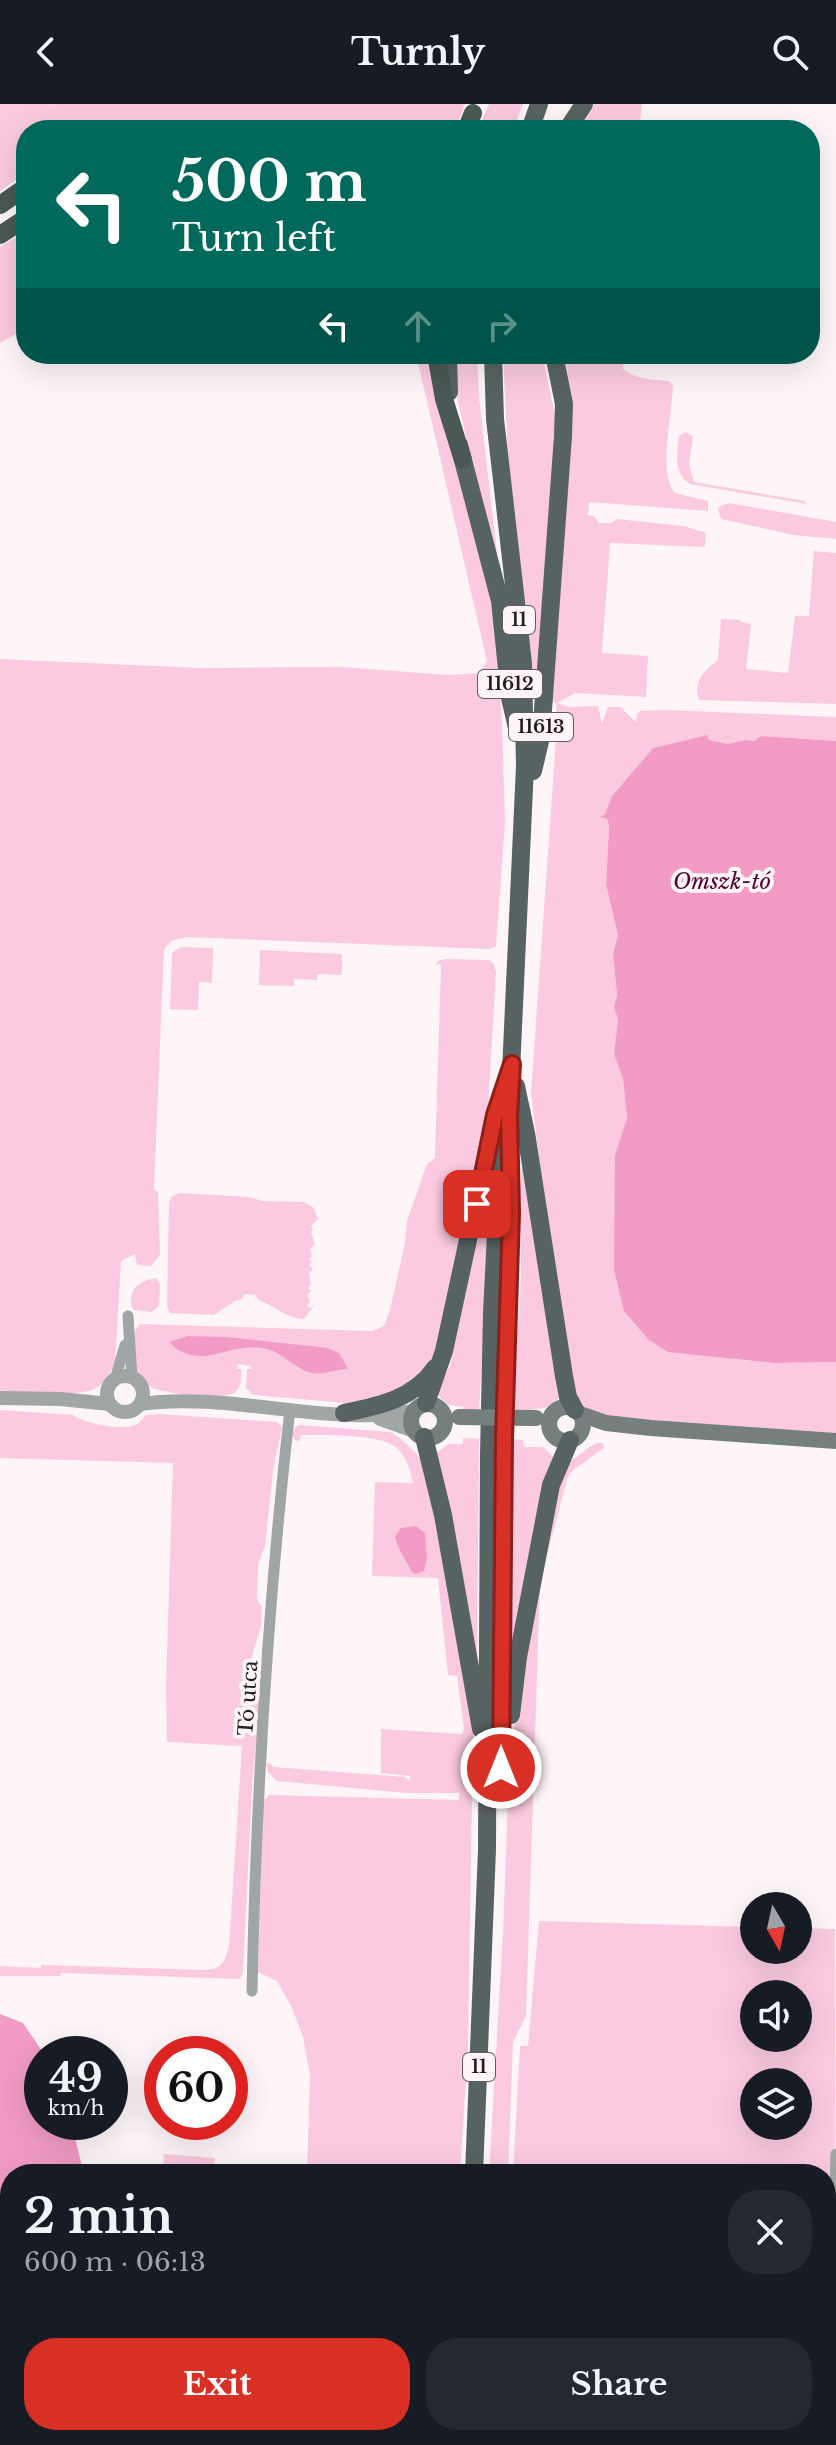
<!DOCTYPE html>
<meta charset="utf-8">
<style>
:root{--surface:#171b24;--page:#242831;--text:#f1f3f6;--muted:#9ea1a6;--accent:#d93025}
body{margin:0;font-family:"Libre Baskerville",serif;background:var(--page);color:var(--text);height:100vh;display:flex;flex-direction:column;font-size:30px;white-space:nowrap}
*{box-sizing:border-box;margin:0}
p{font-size:26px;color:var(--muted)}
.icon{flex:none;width:44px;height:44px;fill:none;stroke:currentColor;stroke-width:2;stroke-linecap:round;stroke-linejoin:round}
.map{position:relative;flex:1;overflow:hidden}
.side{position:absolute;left:0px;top:2060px;width:836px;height:282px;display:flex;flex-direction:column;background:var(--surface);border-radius:32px 32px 0 0;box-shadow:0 8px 32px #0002}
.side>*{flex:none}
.hud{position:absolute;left:16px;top:16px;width:804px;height:244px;border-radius:32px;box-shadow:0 8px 32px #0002;background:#00695c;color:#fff;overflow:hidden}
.needle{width:52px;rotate:171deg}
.buttons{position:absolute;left:740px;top:1788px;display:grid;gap:16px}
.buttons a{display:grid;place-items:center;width:72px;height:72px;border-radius:50%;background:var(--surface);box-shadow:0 8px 32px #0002;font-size:40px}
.speed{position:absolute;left:24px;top:1932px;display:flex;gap:16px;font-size:40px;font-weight:700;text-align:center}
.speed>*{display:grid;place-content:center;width:104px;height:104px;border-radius:50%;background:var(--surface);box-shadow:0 8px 32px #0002;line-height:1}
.speed small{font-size:20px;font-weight:400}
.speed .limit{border:12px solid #d22;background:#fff;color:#111}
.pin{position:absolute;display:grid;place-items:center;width:68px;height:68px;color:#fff;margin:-34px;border-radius:16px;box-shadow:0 4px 12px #0006}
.me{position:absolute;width:88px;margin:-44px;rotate:0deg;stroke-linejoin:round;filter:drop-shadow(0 0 6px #0008)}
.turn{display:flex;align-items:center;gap:28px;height:168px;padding:0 24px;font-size:36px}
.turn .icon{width:104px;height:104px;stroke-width:2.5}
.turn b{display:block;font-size:56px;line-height:68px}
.lanes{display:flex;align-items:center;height:76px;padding:0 24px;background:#0003;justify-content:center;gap:40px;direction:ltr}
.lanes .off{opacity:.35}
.round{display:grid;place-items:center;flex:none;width:84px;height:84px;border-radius:32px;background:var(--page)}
.overview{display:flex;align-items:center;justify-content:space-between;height:136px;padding:0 24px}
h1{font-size:48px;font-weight:700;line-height:60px}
.cta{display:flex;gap:16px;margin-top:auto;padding:16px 24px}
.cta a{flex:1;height:92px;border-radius:32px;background:var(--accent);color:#fff;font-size:32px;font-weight:700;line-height:92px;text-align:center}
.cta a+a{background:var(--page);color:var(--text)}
header{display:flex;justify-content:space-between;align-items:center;height:104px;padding:0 24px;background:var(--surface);font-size:36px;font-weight:700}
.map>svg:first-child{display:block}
.green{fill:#fbcae0;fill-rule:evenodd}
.water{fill:#f29bc5}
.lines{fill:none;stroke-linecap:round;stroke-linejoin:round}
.minor{stroke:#9fa6a5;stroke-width:11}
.tertiary{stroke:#9fa6a5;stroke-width:14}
.secondary{stroke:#747f7e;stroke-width:16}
.primary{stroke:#576362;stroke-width:18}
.trunk{stroke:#4a5856;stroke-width:18}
.secondary-bridge{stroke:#747f7e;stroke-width:16}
.route-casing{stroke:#8d1f18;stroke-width:20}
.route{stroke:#d93025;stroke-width:14}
.labels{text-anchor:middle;stroke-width:8;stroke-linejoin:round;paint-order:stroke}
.shield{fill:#fef5f8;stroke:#655e61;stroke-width:2}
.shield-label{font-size:18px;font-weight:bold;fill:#231e20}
.street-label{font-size:20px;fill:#231e20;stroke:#fef5f8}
.water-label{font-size:22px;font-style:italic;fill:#4f0232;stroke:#fef5f8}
</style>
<header><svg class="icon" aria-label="back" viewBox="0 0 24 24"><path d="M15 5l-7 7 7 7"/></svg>Turnly<svg class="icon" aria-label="search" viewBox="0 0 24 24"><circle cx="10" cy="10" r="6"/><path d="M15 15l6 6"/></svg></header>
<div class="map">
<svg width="836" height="2341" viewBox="0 0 836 2341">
<rect width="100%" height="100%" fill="#fef5f8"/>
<g class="green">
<polygon points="0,0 465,0 455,26 26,26 26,69 0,87"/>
<polygon points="489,0 523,0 513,26 482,26 482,17"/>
<polygon points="594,0 642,0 639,26 580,26"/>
<polygon points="26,127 26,225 0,239 0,143"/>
<path d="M416 250H429L487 478 495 524 502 616 505 719 496 842 490 845 187 833 171 837 164 845 154 1085 158 1088 160 1151 151 1162 137 1161 135 1150 121 1157 115 1260C111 1268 104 1280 96 1284 79 1294 21 1289 0 1288V555L199 564 341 563 448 571 479 569 487 557Z"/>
<polygon points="453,250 477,250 479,293 501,484 455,285"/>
<polygon points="503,250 542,250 555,311 556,331 535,593 508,351"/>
<path d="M565 250H624L623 265 632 271 647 275 669 277 673 281C673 308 657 369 675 389L708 397V407L589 398 588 411 594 412 599 419H611L617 415 684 422 706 429 705 443 610 439 602 549 648 552 646 593 575 589 557 599 569 603 598 602 602 620 608 603H620L636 618 637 610 640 607 665 606 836 613V637L761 632 754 637 745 636 728 640 708 636 707 631 653 644 612 692 605 710 601 713 607 715 609 721 606 781 618 831 613 850 617 891 614 903 618 916 614 950 623 975 627 1014 615 1051 733 1255 773 1259 836 1258V1329L619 1316 595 1312 581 1299 571 1285 562 1240 531 989 557 621 556 599 548 598 571 299Z"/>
<path d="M685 328 693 332 689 361 694 378 805 397 807 400 690 380C673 368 677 352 679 332Z"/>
<polygon points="729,399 836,418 836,435 793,431 721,415 718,405 720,402"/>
<path d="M814 447 836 449V600L699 596C692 576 705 567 718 556L721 515 740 516 741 518 751 520 746 565 788 569 795 512H809Z"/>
<polygon points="181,843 213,844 212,879 199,878 198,906 170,905 172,849"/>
<polygon points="260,846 342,850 342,871 317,870 317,876 294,875 294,882 259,881"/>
<path d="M445 855 489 856 494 860 496 868 487 1021 438 1251 409 1284 357 1300 253 1291 246 1284 247 1265H251V1262L238 1260 237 1265H241C241 1274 242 1283 235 1288 225 1297 160 1290 149 1282 135 1272 134 1258 134 1243 134 1233 133 1226 140 1220L372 1227 384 1222 390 1206 405 1139 407 1117 427 1060 435 1054 441 861 439 860 435 862 438 857Z"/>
<path d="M522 1061 562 1292 545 1304 529 1306V1310L514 1309C513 1259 521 1210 521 1160 521 1127 518 1093 522 1061Z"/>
<path d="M180 1089 250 1093 262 1097 304 1098 314 1104 318 1115 311 1122 313 1125 311 1128 315 1140 310 1145 312 1152 309 1155 312 1158 309 1161 313 1165 309 1169 311 1181 308 1184 311 1187 307 1191 310 1198 307 1201 310 1204 315 1200 304 1215C285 1214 276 1202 258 1196L256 1191 245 1190 241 1196 235 1197 214 1211 170 1209 167 1202 169 1098 172 1092Z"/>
<path d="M487 1097 489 1100C486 1170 483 1239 479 1310L463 1309V1303L448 1301 436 1289 450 1262 483 1098Z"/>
<path d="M156 1174 160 1180 159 1202 152 1208 133 1206C126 1187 138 1177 156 1174Z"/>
<path d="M0 1306 73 1311C83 1319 124 1328 137 1320 141 1318 143 1314 146 1311L158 1310 277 1318 282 1323 273 1367 265 1442 258 1460 257 1496 262 1503 261 1523 254 1544 244 1594 249 1601 259 1573 262 1581 252 1682 243 1868 240 1875 61 1869 60 1872H0V1862L41 1864V1861L206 1866C223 1864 225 1858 229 1842L242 1642 167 1638 166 1582 173 1359 0 1354Z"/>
<path d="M299 1321 390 1328C400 1332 423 1355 427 1364L463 1556 473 1630 468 1942 460 2070H307L310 1971 303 1933 292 1904 277 1877 258 1868 263 1697 269 1691 459 1696V1689H407L277 1677 268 1668 266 1659 271 1660 273 1663 405 1673 410 1677V1672L381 1669V1625L462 1630 464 1625 457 1572 448 1571 438 1474 372 1472 375 1378 413 1379C411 1367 406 1352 397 1344 379 1329 324 1331 301 1331L300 1337 295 1336 292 1331 294 1325Z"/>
<polygon points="463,1334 479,1335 477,1562 430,1353 449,1340 463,1340"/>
<polygon points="506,1335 523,1336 524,1343 543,1343 556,1355 509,1552"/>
<path d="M597 1339H603L604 1344 572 1367 567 1375 540 1478 526 1912 513 1938 508 2070H489L503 1828 509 1669 529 1511 564 1359C578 1355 583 1345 597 1339Z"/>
<path d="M539 1817 754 1823V1846H798V1824L835 1825 836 2341H498V2332H826V2070H513L520 1942H528ZM754 1890H798V1934H754ZM754 1978H798V2022H754Z"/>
<polygon points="164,2050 215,2054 213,2070 163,2070"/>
<polygon points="290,2332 445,2332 445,2341 289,2341"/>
</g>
<g class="water">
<polygon points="707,631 709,636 728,640 745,636 754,637 761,632 836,637 836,1258 773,1259 668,1248 648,1235 624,1207 614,1165 615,1051 627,1014 623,975 614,950 618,916 614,903 617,891 613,850 618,831 606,781 609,721 607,715 600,713 605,710 612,692 653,644"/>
<path d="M188 1232 227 1233 328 1244 339 1249 348 1265C336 1265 325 1271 312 1269 294 1265 283 1247 262 1244 227 1238 200 1269 169 1238Z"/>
<path d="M416 1422 425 1429 427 1454 424 1467 416 1470 412 1468C406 1456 398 1446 395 1433L401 1424Z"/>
<polygon points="0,1910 23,1919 44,1950 42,1950 42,2018 71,2018 84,2070 10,2070 10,2332 209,2332 207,2341 0,2341"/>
</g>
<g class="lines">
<g class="minor">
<polyline points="128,1212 132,1274"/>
<polyline points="115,1276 125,1241"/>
<path d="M252 1887C256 1693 268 1498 290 1305"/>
<polyline points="828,2341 836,2050"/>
</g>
<g class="tertiary">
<circle cx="125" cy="1290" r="18"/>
<polyline points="0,1294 60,1295 110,1300"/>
<path d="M140 1300C230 1287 323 1323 413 1307"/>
<polyline points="380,1315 414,1327"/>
</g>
<g class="secondary">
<circle cx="428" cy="1317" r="17"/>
<circle cx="566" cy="1320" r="17"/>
<polyline points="580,1310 606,1319 651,1324 836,1337"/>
</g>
<g class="primary">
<polyline points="530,26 539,0"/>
<polyline points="567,26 584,0"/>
<polyline points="448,250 449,288"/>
<polyline points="459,341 500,497 510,594 518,628"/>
<polyline points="533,667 541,633 563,332 564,300 554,250"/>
<polyline points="516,982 526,1029 564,1272 568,1293 575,1306"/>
<polyline points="426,1299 444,1247 495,1011 504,985"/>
<path d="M344 1309C378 1302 414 1295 435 1264"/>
<polyline points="424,1333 443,1411 481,1625"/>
<polyline points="511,1611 518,1553 551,1381 570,1336"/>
<polyline points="501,1652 504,1335 510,1078"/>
<polyline points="474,2070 487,1745 489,1351 492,1209 497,1110 509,1011 525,662 523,559 495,315 493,250"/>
<polyline points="458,2341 458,2332"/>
</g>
<g class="trunk">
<polyline points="466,26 473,9"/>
<polyline points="0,101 26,83"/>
<polyline points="0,131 26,114"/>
<polyline points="436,250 444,295 463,356"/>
</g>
<polyline class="secondary-bridge" points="459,1313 536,1314"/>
</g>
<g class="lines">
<g class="route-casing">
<polyline id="route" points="477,1100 495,1011 512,960 509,1011 511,1109 504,1335 501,1664"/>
</g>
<use href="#route" class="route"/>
</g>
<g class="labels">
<g class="shield">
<rect x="503" y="502" width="32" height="28" rx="6"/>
<rect x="478" y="566" width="64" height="28" rx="6"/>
<rect x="509" y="609" width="64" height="28" rx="6"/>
<rect x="463" y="1949" width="32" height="28" rx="6"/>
</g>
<g class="shield-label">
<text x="519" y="522">11</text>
<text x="510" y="586">11612</text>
<text x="541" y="629">11613</text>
<text x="479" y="1969">11</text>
</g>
<g class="street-label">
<text transform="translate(248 1594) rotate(-86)" y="7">Tó utca</text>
</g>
<g class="water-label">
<text x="722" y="785">Omszk-tó</text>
</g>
</g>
</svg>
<div class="buttons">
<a><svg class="needle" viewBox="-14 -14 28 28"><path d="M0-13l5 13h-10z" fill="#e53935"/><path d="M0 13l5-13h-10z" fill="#9ea1a6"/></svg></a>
<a><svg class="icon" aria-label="sound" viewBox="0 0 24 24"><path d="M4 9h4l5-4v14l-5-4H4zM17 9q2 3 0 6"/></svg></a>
<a><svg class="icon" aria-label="layers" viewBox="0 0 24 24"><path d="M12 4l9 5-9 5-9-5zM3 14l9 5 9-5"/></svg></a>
</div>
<div class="speed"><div>49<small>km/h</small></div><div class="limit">60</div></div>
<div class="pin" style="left:477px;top:1100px;background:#d93025"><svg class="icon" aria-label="arrive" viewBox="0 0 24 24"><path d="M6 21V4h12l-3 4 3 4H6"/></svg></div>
<svg class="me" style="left:501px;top:1664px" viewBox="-20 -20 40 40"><circle r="17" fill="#d93025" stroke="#fff" stroke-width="3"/><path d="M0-11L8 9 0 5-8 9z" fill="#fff"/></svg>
<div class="hud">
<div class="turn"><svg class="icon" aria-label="left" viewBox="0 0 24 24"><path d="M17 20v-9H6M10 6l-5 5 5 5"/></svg><div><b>500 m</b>Turn left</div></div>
<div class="lanes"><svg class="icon" aria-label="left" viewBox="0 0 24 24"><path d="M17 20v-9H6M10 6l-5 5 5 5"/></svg><svg class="icon off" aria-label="ahead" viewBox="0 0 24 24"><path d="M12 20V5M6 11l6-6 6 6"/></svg><svg class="icon off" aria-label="right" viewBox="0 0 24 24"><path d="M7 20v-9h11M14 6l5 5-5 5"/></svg></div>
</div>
<section class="side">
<div class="overview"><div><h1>2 min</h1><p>600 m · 06:13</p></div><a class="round"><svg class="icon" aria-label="close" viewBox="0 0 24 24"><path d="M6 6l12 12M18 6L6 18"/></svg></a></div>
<div class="cta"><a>Exit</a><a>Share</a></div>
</section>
</div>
